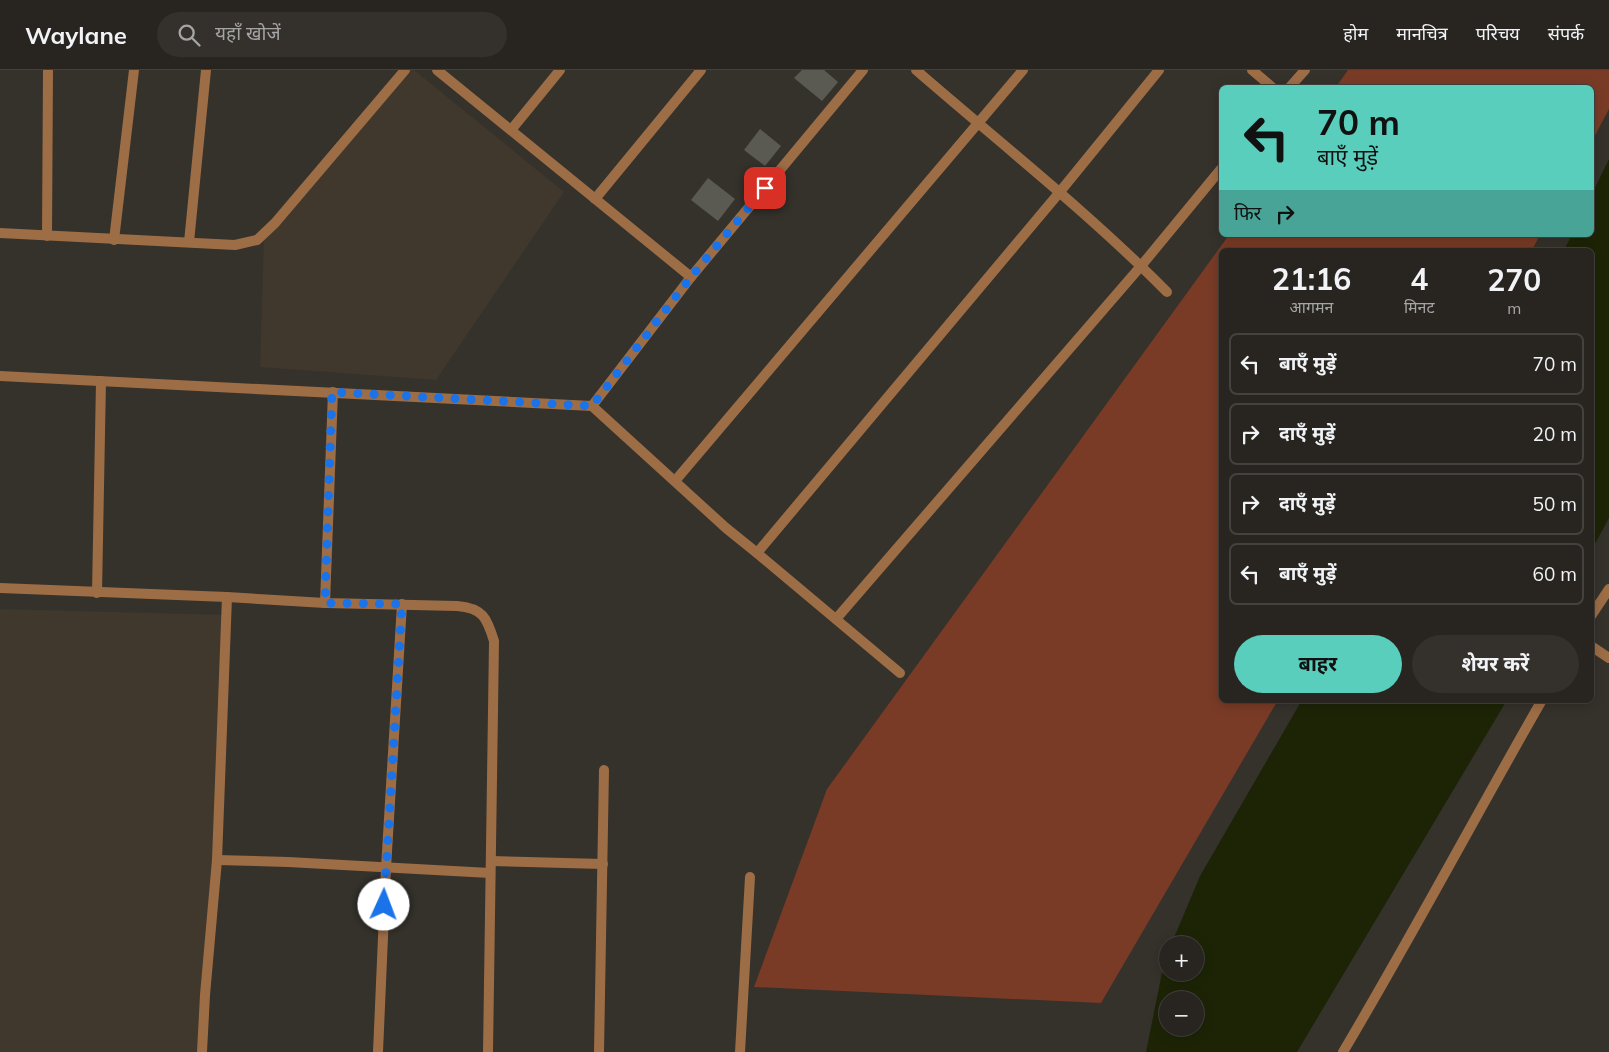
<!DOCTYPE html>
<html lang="hi">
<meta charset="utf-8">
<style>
:root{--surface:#282520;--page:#34312d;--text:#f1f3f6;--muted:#a5a5a5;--line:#44423e;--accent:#5acebd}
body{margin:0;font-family:Mulish,"Noto Sans Devanagari",sans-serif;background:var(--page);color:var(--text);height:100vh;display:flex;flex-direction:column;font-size:19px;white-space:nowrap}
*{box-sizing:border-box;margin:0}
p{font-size:16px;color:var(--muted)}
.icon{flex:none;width:28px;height:28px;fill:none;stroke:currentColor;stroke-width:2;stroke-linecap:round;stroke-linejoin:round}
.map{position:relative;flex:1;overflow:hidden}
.details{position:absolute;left:1219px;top:178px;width:375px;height:455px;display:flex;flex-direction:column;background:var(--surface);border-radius:8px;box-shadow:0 2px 12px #0003,0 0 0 1px var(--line)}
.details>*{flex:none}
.banner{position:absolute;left:1219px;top:15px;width:375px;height:152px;border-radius:8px;box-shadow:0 2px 12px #0003,0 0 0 1px var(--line);background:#5acebd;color:#111;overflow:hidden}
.buttons{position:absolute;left:1159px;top:866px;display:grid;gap:10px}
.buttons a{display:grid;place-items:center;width:45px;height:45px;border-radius:50%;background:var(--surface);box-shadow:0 2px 12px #0003,0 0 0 1px var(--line);font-size:25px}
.pin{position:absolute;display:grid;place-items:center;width:42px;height:42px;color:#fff;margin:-21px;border-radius:10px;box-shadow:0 2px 8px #0006}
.me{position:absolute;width:55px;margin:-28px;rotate:2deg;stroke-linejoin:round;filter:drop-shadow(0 0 4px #0008)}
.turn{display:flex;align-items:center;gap:18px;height:105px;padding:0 15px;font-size:22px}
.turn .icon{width:65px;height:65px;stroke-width:2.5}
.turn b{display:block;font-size:35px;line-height:42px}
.then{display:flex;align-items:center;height:48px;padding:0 15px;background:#0003;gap:10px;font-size:19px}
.eta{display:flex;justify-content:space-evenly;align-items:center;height:85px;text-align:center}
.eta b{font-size:30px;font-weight:700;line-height:35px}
.cta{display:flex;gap:10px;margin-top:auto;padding:10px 15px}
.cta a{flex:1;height:58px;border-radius:30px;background:var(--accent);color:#111;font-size:20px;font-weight:700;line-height:58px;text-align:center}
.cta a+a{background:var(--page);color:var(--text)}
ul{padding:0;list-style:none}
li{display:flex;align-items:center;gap:15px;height:62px;margin:0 10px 8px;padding:0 5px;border:2px solid var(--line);border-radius:8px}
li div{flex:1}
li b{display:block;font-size:19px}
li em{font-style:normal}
header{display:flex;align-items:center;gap:30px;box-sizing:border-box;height:70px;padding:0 25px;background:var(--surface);border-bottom:1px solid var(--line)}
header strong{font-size:24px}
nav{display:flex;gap:28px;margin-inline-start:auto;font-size:18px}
.search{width:350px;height:45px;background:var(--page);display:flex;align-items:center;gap:12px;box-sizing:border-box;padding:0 18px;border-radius:28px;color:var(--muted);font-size:19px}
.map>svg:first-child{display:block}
.built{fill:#40382c}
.green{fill:#793b26}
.water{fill:#1d2406;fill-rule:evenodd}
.building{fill:#5b5a52}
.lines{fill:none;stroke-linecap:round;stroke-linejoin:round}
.street{stroke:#9d6d46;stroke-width:10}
.route{stroke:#1a73e8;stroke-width:9;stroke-dasharray:0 16.2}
</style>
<header>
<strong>Waylane</strong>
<div class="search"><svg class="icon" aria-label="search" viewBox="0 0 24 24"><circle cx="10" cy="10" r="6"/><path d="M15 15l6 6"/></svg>यहाँ खोजें</div>
<nav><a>होम</a><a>मानचित्र</a><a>परिचय</a><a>संपर्क</a></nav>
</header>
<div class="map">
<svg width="1609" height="982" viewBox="0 0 1609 982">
<rect width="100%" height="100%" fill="#35312b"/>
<g class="built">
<polygon points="408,0 414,0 564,122 436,310 260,297 264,170"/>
<polygon points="0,539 226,545 203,982 0,982"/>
</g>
<g class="green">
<polygon points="1348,0 1609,0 1609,39 1591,73 1591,18 1336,17"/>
<polygon points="1229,165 1540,165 1532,180 1221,180 1221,630 1278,630 1101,933 754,917 827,719"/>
</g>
<g class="water">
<polygon points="1609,89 1609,448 1591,481 1591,180 1564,180 1572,165 1591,165 1591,126"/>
<path d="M1302 630H1507L1297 982H1146L1164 893 1167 884 1168 902H1195V875H1171L1200 806ZM1168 930H1195V958H1168Z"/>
</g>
<g class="building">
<polygon points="802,0 824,0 838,12 822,31 794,8"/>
<polygon points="760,59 781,76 765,96 744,80"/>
<polygon points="708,108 735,129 718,151 691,130"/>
</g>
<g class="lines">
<g class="street">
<polyline points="437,0 691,207"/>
<path d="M916 0C1000 73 1089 143 1167 222"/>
<polyline points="1252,0 1273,18"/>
<polyline points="1289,18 1305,0"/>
<polyline points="511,60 560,0"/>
<polyline points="595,129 701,0"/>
<polyline points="0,163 235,175 257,170 275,153 405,0"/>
<polyline points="47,166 48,0"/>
<polyline points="114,170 134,0"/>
<polyline points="189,172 206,0"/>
<polyline points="0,306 592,336 726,458 757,483 900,603"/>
<polyline points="592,336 691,207 863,0"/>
<polyline points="675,411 1023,0"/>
<polyline points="757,483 1059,123 1159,0"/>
<path d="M0 518 227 527 325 533 457 536C483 538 487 548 494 571L488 982"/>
<polyline points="97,523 101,311"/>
<polyline points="325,533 333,322"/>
<polyline points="1591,546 1609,519"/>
<polyline points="836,549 1141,196 1221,99"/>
<polyline points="1591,576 1609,588"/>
<polyline points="217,790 288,792 490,803"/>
<polyline points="491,791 603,794"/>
<polyline points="202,982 205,925 217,790 227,527"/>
<polyline points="378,982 386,798 402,534"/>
<polyline points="599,982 604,700"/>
<polyline points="740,982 750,807"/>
<path d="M1343 982C1412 866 1475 747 1542 630"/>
</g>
</g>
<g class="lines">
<polyline class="route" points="384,835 402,534 325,533 332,322 592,336 691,207 765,118"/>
</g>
</svg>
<div class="buttons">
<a>+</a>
<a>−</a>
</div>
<div class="pin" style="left:765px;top:118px;background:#d93025"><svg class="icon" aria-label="arrive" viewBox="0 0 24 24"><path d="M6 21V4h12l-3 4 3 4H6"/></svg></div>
<svg class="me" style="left:384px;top:835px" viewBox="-20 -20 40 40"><circle r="19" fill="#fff"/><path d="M0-13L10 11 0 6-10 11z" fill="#1a73e8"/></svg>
<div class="banner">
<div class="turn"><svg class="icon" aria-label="left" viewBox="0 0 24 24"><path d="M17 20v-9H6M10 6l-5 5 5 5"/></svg><div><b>70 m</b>बाएँ मुड़ें</div></div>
<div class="then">फिर<svg class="icon" aria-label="right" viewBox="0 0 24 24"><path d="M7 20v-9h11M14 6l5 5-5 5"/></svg></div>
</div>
<section class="details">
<div class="eta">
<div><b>21:16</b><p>आगमन</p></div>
<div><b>4</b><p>मिनट</p></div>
<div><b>270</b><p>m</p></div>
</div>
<ul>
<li><svg class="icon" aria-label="left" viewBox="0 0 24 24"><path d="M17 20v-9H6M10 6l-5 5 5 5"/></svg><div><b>बाएँ मुड़ें</b></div><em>70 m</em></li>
<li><svg class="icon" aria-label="right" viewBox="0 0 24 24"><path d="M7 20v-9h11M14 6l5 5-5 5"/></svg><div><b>दाएँ मुड़ें</b></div><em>20 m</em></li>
<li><svg class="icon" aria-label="right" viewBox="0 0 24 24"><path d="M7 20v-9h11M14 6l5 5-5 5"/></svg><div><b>दाएँ मुड़ें</b></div><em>50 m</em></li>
<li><svg class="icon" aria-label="left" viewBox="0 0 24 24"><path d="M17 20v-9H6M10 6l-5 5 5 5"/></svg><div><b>बाएँ मुड़ें</b></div><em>60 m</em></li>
</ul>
<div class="cta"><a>बाहर</a><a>शेयर करें</a></div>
</section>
</div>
